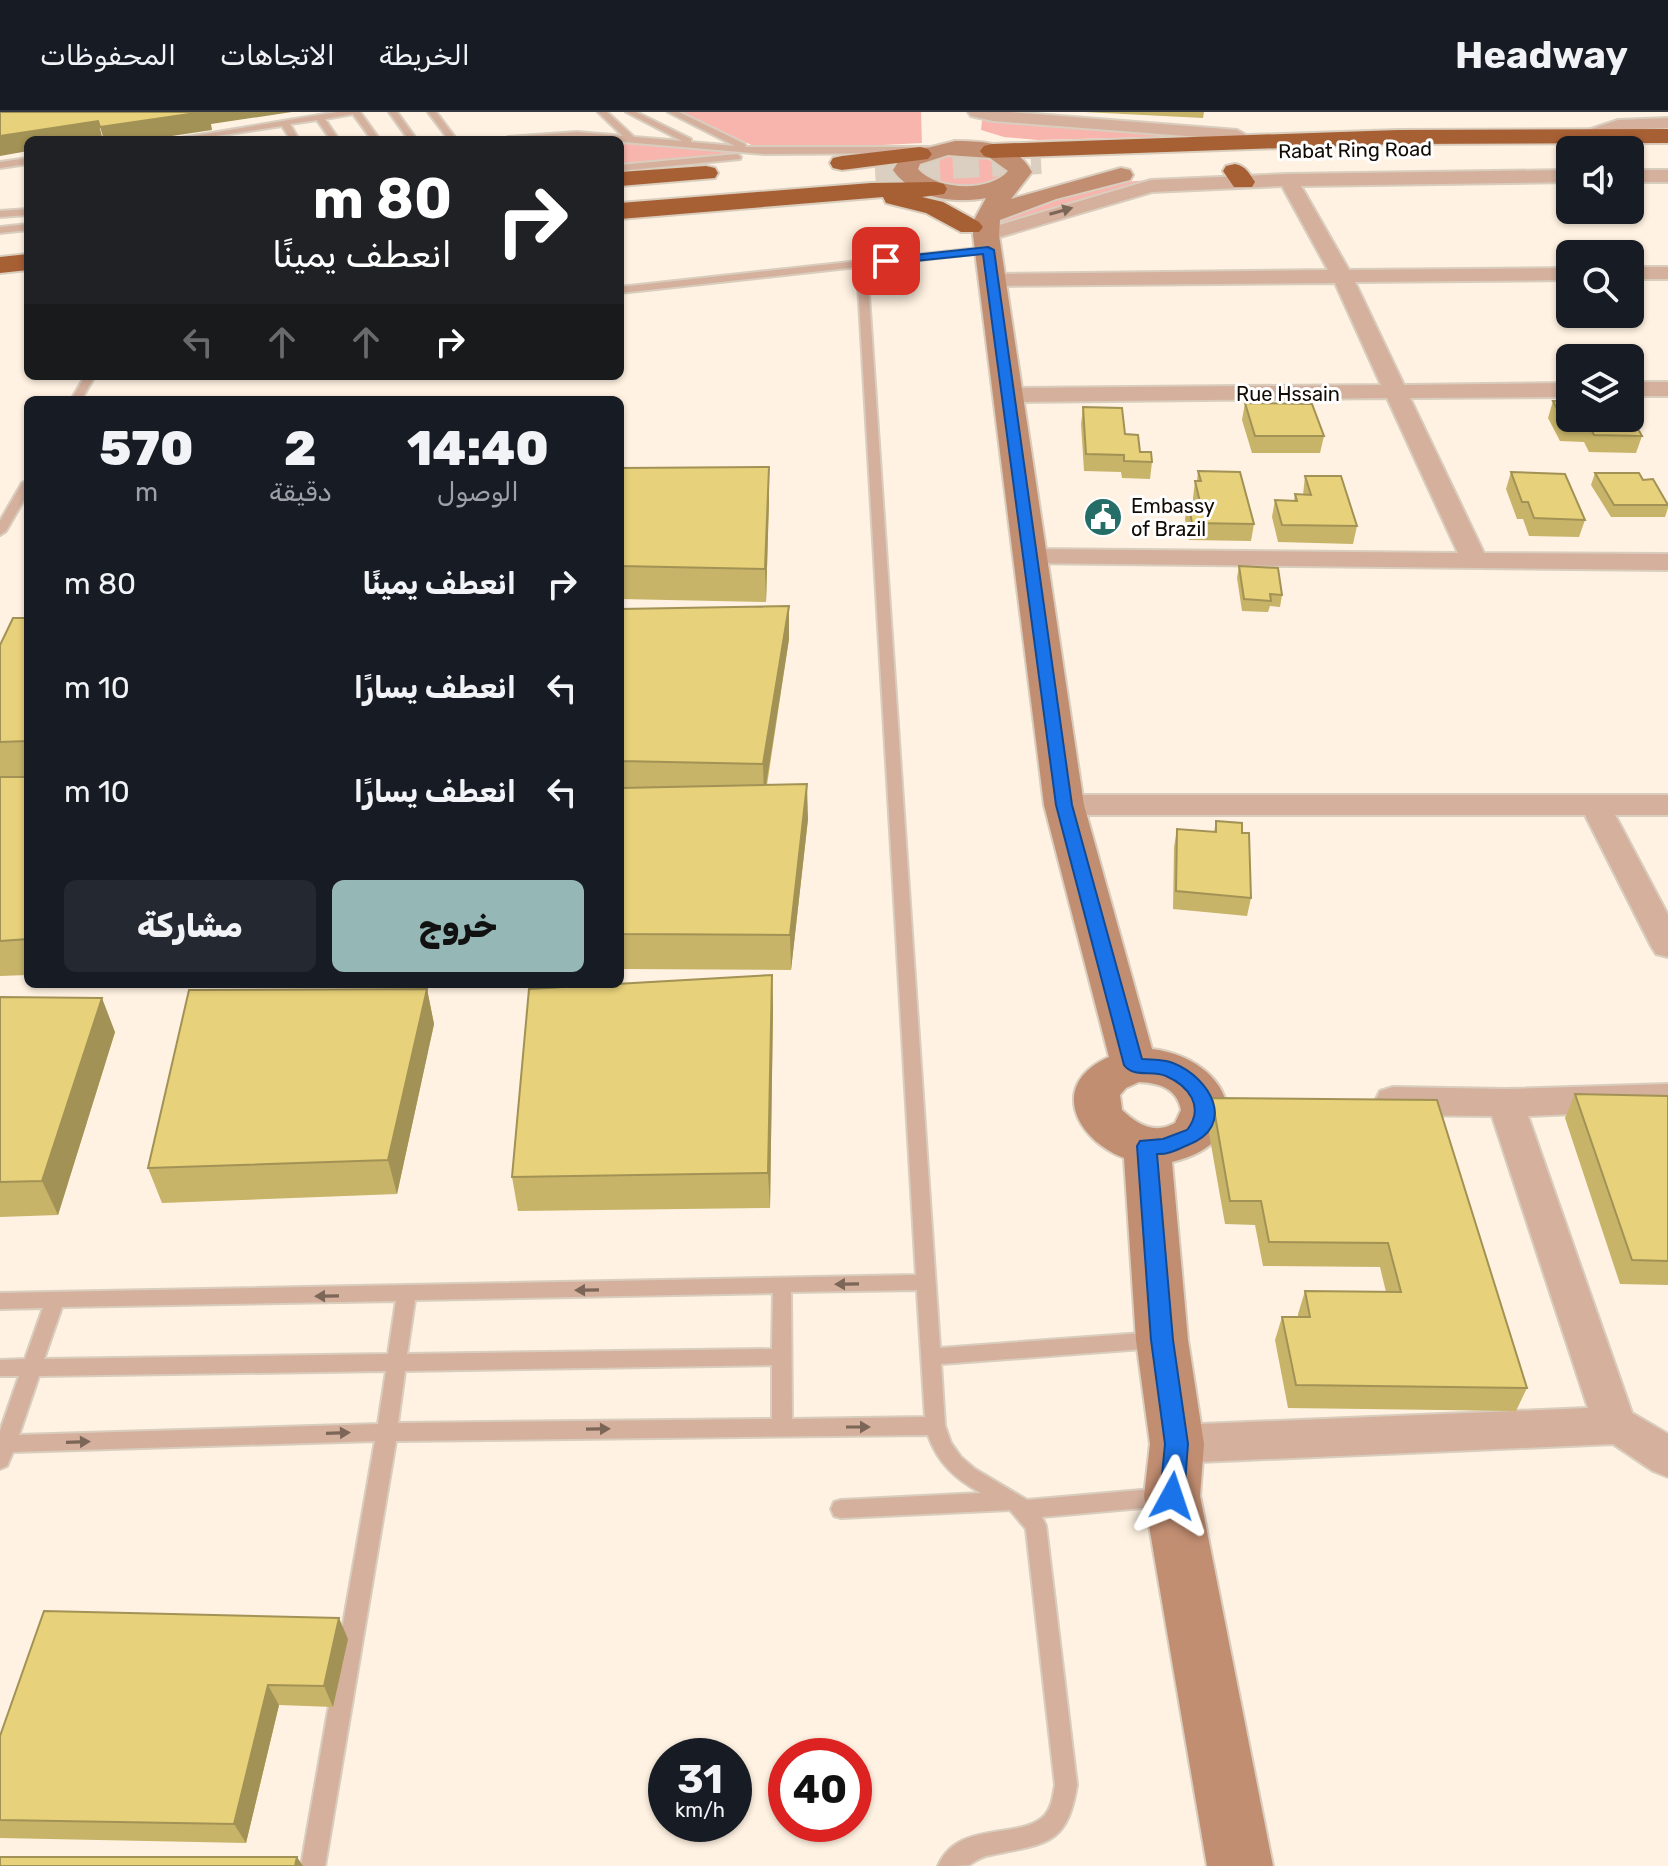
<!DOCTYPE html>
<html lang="ar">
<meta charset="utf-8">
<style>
:root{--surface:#171b24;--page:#242831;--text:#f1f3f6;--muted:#9ea1a6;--line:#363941;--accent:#95b7b6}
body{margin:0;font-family:Rubik,"Noto Naskh Arabic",sans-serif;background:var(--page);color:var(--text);direction:rtl;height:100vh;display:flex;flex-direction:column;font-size:30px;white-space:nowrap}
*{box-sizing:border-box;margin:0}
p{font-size:26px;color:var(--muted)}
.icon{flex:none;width:44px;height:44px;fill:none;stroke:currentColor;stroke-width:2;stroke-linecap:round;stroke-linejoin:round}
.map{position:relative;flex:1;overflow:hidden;direction:ltr}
.sheet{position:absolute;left:24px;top:284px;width:600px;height:592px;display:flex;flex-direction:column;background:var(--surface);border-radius:12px;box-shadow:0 2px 6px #0004;direction:rtl}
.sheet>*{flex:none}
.top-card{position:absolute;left:24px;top:24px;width:600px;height:244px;border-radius:12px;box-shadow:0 2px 6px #0004;direction:rtl;background:#202124;color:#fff;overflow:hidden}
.controls{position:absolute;left:1556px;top:24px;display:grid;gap:16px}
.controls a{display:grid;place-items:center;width:88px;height:88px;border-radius:12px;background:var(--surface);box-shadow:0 2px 6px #0004;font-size:40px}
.speed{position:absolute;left:648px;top:1626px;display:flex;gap:16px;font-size:40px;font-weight:700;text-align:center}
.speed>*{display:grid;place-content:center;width:104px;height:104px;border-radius:50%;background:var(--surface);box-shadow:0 2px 6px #0004;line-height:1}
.speed small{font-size:20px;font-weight:400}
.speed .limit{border:12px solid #d22;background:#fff;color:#111}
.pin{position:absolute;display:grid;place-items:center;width:68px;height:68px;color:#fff;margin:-34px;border-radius:16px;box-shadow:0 4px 12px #0006}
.me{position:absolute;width:88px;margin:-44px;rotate:5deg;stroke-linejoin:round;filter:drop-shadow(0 0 6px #0008)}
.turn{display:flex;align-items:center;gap:28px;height:168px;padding:0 40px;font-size:36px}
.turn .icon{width:104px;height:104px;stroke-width:2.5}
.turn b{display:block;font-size:56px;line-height:68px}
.lanes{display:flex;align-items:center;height:76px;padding:0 40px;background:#0003;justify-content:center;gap:40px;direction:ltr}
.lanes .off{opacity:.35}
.eta{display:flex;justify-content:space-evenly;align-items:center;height:136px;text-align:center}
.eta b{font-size:48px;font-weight:800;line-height:56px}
.action{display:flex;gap:16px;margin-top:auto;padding:16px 40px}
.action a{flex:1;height:92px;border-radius:12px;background:var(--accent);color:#111;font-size:32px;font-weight:800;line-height:92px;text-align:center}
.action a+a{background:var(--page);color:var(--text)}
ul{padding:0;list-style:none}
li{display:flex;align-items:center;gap:24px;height:104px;padding:0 40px}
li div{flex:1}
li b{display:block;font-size:30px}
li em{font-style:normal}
header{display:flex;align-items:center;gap:48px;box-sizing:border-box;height:112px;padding:0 40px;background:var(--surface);border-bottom:2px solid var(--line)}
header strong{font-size:38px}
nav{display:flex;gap:44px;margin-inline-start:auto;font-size:28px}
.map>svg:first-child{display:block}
.green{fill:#f8b5ad}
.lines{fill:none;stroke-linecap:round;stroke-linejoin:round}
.highway-tunnel{stroke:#dbcfc1;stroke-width:26;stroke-dasharray:26 13;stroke-linecap:butt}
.lane-casing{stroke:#d9cdbe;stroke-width:4}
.street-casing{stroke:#d9cdbe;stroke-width:4}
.secondary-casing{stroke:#d9cdbe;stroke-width:4}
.highway-casing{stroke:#d9cdbe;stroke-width:4}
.lane{fill:#d4b09d;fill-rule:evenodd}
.street{fill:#d4b09d;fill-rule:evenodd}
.secondary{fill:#c28e72;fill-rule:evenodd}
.highway{fill:#a75f34;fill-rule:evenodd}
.wall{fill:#c7b469}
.shaded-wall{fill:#a29255}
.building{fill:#e7d17a;stroke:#a29255;stroke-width:2}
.oneway{fill:#7c6658}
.route{fill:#1a73e8;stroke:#114b97;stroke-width:2}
.labels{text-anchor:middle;stroke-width:6;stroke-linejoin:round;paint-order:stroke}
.far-street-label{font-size:20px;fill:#110b04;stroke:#fff}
.far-poi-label{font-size:20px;fill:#110b04;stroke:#fff;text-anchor:start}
</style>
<header>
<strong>Headway</strong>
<nav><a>الخريطة</a><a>الاتجاهات</a><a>المحفوظات</a></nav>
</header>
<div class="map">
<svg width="1668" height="1754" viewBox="0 0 1668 1754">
<rect width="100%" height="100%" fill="#fff2e2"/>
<g class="green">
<polygon points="682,0 921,0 922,31 764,39"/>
<polygon points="992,8 1192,24 1038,28 1004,25 981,18 982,9"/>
<polygon points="620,31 732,40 734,41 620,52"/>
<path d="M953 42 980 43 1004 56V61C986 81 944 77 924 62L922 56 931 47Z"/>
<polygon points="1202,65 1204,68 1140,72 1000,111 1008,99 1104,71"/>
</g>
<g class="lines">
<polyline class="highway-tunnel" points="875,58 1041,49"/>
<g class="lane-casing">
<g id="lane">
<polygon points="337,0 360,0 380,28 372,28 353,2 325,7 339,28 331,28 317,8 290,12 299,28 291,28 282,14 189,28 169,28"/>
<polygon points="389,0 397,0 417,28 409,28"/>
<polygon points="428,0 436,0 457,28 449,28"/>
<polygon points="598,0 607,0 634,25 682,29 626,0 636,0 691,27 691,30 735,34 668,0 679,0 745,32 746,35 928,35 932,38 928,41 764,42 577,26 504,28 508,25 577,20 623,24"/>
<polygon points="737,42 741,45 740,47 620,59 620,53"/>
<polygon points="28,46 28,52 0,56 0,50"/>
<polygon points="28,97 28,103 0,105 0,99"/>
<polygon points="28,112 28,118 0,121 0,115"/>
<path d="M988 135 993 138 991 140 867 154 940 1236 1156 1220 1163 1222 1166 1228 1163 1234 1156 1236 941 1252 945 1314 951 1331 961 1345 975 1357 1027 1388 1164 1376 1171 1378 1174 1385 1171 1392 1164 1394 1042 1405 1046 1414 1077 1673C1067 1735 1045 1731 991 1743 982 1744 977 1748 969 1753 962 1754 947 1754 938 1754 958 1707 1021 1729 1045 1703 1052 1695 1053 1684 1055 1673L1026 1417 1010 1398 841 1406 834 1404 831 1397 834 1390 841 1388 981 1381C955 1367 938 1351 928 1323L396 1329 325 1754H301L375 1329 13 1340 7 1354 0 1357V1319L19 1264H0V1248L25 1247 43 1196 0 1197V1181L916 1163 857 155 620 181V175ZM917 1178 925 1305 792 1307 791 1180ZM773 1181 772 1237 407 1242 415 1188ZM396 1189 388 1242 44 1247 62 1195ZM772 1253V1307L398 1311 405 1259ZM386 1259 378 1312 19 1323 39 1264Z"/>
<polygon points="85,264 95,264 81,288 71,288"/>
<polygon points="28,368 28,381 6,419 0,423 0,409 22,371"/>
</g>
</g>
<g class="street-casing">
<g id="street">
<polygon points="968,0 1010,0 1237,18 1246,23 1237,28 993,9 971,4"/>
<polygon points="1668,6 1668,16 1620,18 1588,29 1579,24 1582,20 1618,8"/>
<polygon points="1570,58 1570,70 1301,74 1349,158 1570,156 1570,168 1355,170 1404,273 1570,271 1570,285 1410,286 1484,441 1668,442 1668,458 1022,451 1018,445 1022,439 1031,437 1458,441 1387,286 1006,290 998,288 995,283 998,278 1006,276 1381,273 1335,171 994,174 984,168 994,162 1328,158 1282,74 1152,80 986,129 979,127 976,123 979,119 1151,68 1288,62"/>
<rect x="1630" y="58" width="38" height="12"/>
<rect x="1630" y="155" width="38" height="12"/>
<rect x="1630" y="270" width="38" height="14"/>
<polygon points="1064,683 1668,683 1668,703 1615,703 1668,803 1668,845 1656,842 1651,834 1585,703 1064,703 1053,700 1049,693 1053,686"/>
<polygon points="1668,972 1668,998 1528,1004 1632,1301 1668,1322 1668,1365 1653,1359 1613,1332 1177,1351 1162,1345 1156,1332 1162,1319 1177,1313 1588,1296 1492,1004 1393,1003 1380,999 1375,989 1380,979 1393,975 1506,977"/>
</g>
</g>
<g class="secondary-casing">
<path id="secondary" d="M955 29C986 29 1016 31 1032 60L1011 87 1121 56 1130 58 1133 63 1130 68 1056 87 1000 108 999 123 1084 693 1152 937C1232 947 1262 1029 1172 1050L1188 1228 1204 1332 1200 1384 1273 1754H1207L1144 1384 1150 1332 1136 1228 1124 1046C1074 1027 1049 971 1109 945L1044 693 973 123V110L986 86C954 92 912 86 893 58L903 42ZM948 43 990 46 1008 59C989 81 936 78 918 57L920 52ZM1139 970C1159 971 1177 976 1181 998L1175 1011C1154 1023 1137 1012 1122 998L1120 983 1126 976Z"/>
</g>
<g class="highway-casing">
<g id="highway">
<polygon points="1668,17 1668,31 1398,32 992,46 984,44 980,39 984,34 992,32 1398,18"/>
<polygon points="920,35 928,37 932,42 928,47 842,58 833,56 830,51 833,46 842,44"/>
<path d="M1235 52C1246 54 1249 61 1255 70L1252 75H1234L1223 59 1226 54Z"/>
<polygon points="706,54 715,56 718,61 715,66 620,74 620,60"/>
<polygon points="935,70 944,72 947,77 944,82 922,85 943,90 979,110 983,115 979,120 961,120 926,101 886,91 883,85 620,107 620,91 871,71"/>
<polygon points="28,142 28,158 0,161 0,145"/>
</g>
</g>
<use href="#lane" class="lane"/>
<use href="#street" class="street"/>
<use href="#secondary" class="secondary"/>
<use href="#highway" class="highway"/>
</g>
<g class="wall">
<polygon points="1084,0 1204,0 1203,6"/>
<polygon points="1553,289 1630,292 1637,305 1635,312 1642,324 1636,341 1589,340 1584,330 1560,329 1548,306"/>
<polygon points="1245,291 1324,324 1320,341 1252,341 1242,308"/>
<polygon points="1083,295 1125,322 1140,340 1152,350 1150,367 1122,366 1121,360 1084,359 1081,312"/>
<polygon points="620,356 769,387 766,490 620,487"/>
<polygon points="1198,359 1254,412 1251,429 1189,428 1185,407 1188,390 1193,390 1193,386 1195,369 1197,369"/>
<polygon points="1511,360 1585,408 1579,425 1529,424 1523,407 1517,407 1506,377"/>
<polygon points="1595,361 1643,368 1668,392 1668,396 1665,405 1611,405 1591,373"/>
<polygon points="1305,364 1357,414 1353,432 1278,430 1272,405 1275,388 1294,389 1295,382 1303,383"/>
<polygon points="1239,454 1282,483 1280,495 1270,494 1268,500 1242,499 1237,466"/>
<polygon points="789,494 789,527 767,673 808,707 791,858 620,857 620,497"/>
<polygon points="28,506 28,664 0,664 0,533"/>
<polygon points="0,665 28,665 28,863 0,864"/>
<polygon points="1216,709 1242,721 1251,786 1247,804 1173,797 1174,735 1177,717 1214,720"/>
<polygon points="772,863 773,898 770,1096 518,1099 512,1065"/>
<polygon points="427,877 434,912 397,1082 162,1091 148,1056"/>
<polygon points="0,885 115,920 58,1103 0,1105"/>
<polygon points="1575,982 1668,984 1668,1173 1620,1172 1565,1006"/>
<polygon points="1212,986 1437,988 1527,1276 1516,1299 1288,1296 1275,1228 1282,1205 1298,1205 1298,1202 1305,1179 1386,1180 1380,1155 1263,1154 1255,1113 1225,1112 1207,1010"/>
<polygon points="348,1527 333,1595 279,1593 246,1731 0,1726 0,1624"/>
</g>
<g class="shaded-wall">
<polygon points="203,0 292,0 211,12 212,18 145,28 104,28 100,15"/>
<polygon points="98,9 103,28 28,28 28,39 0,44 0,24"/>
<polygon points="769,355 769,387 766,490 765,457"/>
<polygon points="789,494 789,527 764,686 763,652"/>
<polygon points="807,672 808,707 791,858 790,823"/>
<polygon points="772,863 773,898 770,1096 768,1061"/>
<polygon points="427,877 434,912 397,1082 388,1048"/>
<polygon points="102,886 115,920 58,1103 42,1069"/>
<polygon points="339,1506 348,1527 333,1595 324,1574"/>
<polygon points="268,1573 279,1593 246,1731 234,1712"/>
<polygon points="297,1745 303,1754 295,1754"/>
</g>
<g class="building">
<polygon points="0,0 203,0 100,15 98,9 0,24"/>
<polygon points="1553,289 1570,290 1570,306 1630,306 1630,292 1637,305 1631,305 1642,324 1594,323 1589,313 1565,313"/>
<polygon points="1245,291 1312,292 1324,324 1255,324"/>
<polygon points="1083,295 1122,296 1125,322 1138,323 1140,340 1151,340 1152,350 1124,349 1124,343 1086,342"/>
<polygon points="769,355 765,457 620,454 620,356"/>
<polygon points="1198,359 1240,360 1254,412 1192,411 1188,390 1200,390 1195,369 1201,369"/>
<polygon points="1511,360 1565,362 1585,408 1534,406 1528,390 1522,390"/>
<polygon points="1595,361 1639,361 1643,368 1653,367 1668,393 1614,393"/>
<polygon points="1305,364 1341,364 1357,414 1282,413 1275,388 1297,389 1295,382 1311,383"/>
<polygon points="1239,454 1278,456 1282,483 1270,482 1271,489 1244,487"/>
<polygon points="789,494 763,652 620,649 620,497"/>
<polygon points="13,506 28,506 28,629 0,630 0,533"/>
<polygon points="0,665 28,665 28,827 0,829"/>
<polygon points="807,672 790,823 620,822 620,676"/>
<polygon points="1216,709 1242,711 1242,721 1249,721 1251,786 1176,779 1177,717 1216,720"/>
<polygon points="772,863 768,1061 512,1065 529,877"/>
<polygon points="427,877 388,1048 148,1056 189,878"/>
<polygon points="0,885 102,886 42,1069 0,1070"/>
<polygon points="1575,982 1668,984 1668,1149 1632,1148"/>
<polygon points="1212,986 1437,988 1527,1276 1296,1273 1282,1205 1310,1205 1305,1179 1401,1180 1388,1131 1269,1130 1261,1089 1230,1089"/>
<polygon points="44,1499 339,1506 324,1574 268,1573 234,1712 0,1708 0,1624"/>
<polygon points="0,1745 297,1745 295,1754 0,1754"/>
</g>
<defs><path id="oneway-solid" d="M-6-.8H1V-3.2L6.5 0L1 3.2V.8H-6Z" transform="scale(2)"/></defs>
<g class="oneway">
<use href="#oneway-solid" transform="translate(1061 99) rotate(-16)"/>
<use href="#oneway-solid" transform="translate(847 1172) rotate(179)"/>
<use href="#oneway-solid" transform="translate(587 1178) rotate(179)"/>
<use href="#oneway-solid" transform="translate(327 1184) rotate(179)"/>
<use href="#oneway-solid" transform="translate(858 1315)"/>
<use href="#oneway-solid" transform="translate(598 1317) rotate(-1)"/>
<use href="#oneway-solid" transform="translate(338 1321) rotate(-2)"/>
<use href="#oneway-solid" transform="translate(78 1330) rotate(-2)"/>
</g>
<path class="route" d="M988 135 994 138 1072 693 1142 947C1152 948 1164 947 1173 951 1211 966 1237 1014 1188 1033 1178 1037 1168 1043 1157 1042L1173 1228 1188 1332 1184 1384 1180 1392 1172 1395 1164 1392 1160 1384 1165 1332 1151 1228 1137 1034 1140 1029 1163 1027 1187 1018C1205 995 1189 974 1166 964 1152 958 1133 966 1124 953L1056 693 983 142 886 152 881 149 886 146Z"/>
<defs>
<g id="civic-disc" transform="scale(2)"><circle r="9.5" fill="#256e68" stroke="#fff"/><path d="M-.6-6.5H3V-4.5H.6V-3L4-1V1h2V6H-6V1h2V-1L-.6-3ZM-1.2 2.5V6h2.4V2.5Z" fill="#fff"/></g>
</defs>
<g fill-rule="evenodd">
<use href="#civic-disc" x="1103" y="405"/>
</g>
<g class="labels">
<g class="far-street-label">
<text transform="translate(1355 38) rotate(-1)" y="7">Rabat Ring Road</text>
<text x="1288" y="289">Rue Hssain</text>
</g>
<g class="far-poi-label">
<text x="1131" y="401">Embassy<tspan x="1131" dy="23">of Brazil</tspan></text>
</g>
</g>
</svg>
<div class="controls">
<a><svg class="icon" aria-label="sound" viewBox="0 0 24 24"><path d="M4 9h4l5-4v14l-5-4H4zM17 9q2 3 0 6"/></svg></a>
<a><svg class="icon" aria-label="search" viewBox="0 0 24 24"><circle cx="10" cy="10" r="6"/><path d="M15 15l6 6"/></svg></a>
<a><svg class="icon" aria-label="layers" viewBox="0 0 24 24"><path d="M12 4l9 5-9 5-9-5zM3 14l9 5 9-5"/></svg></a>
</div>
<div class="speed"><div>31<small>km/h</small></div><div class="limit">40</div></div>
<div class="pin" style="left:886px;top:149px;background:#d93025"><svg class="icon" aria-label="arrive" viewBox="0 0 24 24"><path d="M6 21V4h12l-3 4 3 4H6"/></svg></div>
<svg class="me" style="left:1172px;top:1384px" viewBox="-20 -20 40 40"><path d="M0-17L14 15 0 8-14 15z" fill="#1a73e8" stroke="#fff" stroke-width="4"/></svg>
<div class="top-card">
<div class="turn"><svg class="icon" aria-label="right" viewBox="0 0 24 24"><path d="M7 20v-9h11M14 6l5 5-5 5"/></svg><div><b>80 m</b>انعطف يمينًا</div></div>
<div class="lanes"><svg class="icon off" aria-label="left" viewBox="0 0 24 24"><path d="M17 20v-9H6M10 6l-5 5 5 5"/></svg><svg class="icon off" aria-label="ahead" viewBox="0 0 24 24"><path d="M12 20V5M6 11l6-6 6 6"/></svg><svg class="icon off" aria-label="ahead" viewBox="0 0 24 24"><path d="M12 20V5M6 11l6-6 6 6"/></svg><svg class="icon" aria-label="right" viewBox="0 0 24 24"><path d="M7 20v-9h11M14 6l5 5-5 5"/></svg></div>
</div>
<section class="sheet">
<div class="eta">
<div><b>14:40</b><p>الوصول</p></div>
<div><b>2</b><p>دقيقة</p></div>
<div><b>570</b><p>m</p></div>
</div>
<ul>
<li><svg class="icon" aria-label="right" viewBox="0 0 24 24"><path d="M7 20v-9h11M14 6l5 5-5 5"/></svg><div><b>انعطف يمينًا</b></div><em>80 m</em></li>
<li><svg class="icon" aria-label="left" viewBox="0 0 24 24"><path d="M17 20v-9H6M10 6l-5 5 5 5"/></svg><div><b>انعطف يسارًا</b></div><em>10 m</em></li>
<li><svg class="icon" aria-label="left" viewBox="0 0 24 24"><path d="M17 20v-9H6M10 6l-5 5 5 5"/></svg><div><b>انعطف يسارًا</b></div><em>10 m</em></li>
</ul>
<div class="action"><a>خروج</a><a>مشاركة</a></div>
</section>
</div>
